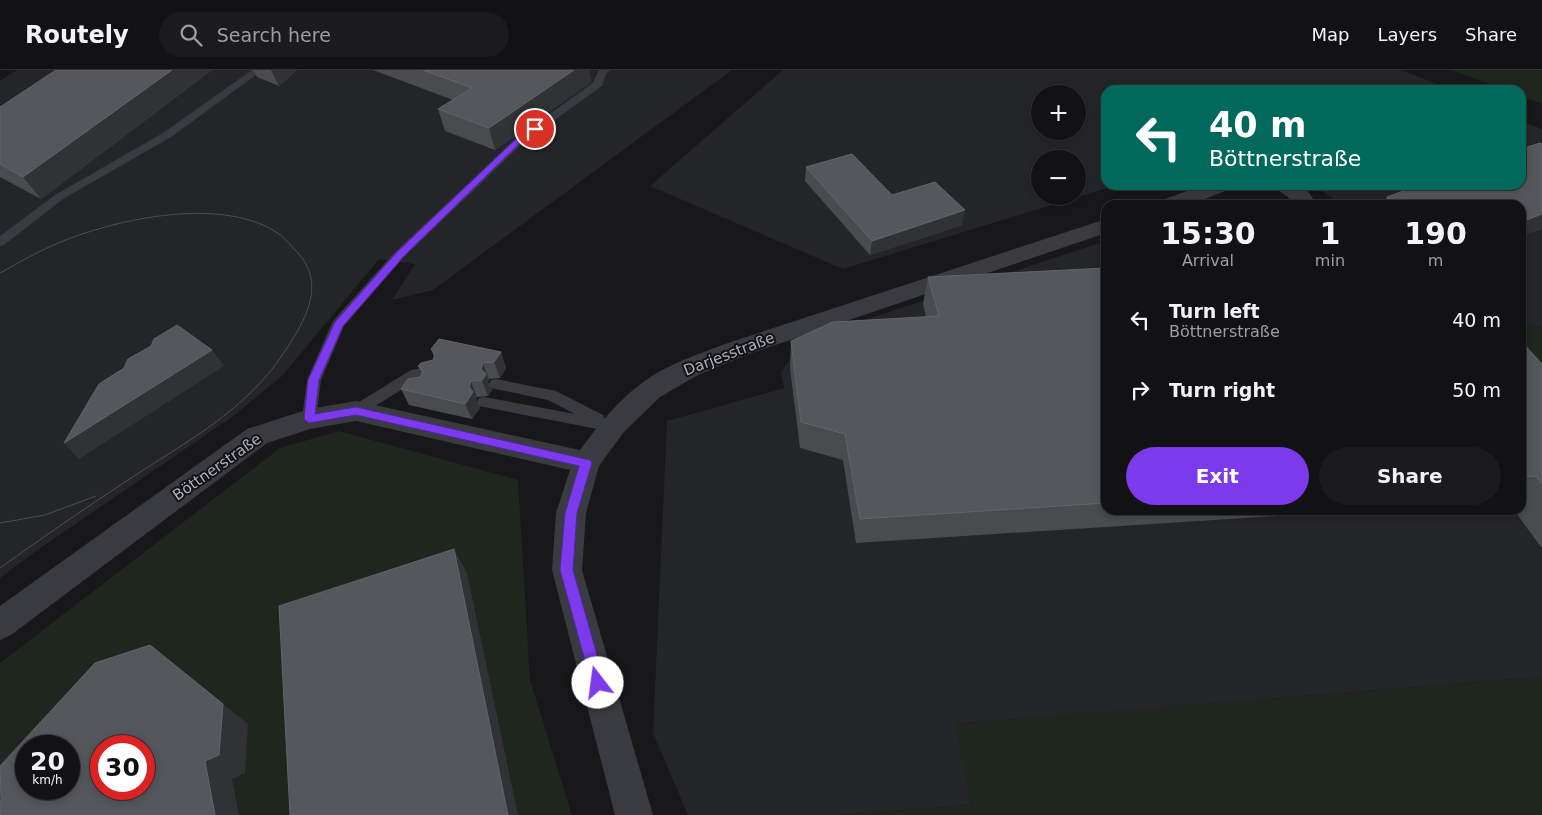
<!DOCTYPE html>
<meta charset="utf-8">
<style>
:root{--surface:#121214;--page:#1b1b1d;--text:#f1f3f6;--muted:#9c9ea0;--line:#313234;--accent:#7c3aed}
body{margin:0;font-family:"DejaVu Sans",sans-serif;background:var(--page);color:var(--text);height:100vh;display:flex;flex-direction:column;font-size:19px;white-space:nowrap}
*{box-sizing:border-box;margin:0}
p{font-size:16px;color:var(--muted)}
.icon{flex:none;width:28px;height:28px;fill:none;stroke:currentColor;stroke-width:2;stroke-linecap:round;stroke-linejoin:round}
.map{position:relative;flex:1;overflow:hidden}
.details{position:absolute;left:1101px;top:130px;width:425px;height:315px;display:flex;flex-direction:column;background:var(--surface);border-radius:15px;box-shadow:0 2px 8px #0003,0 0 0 1px var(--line)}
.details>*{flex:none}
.hud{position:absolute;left:1101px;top:15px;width:425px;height:105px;border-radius:15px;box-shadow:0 2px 8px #0003,0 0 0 1px var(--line);background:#00695c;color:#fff;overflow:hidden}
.fabs{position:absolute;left:1031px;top:15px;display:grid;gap:10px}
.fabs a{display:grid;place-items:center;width:55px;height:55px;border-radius:50%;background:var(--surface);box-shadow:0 2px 8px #0003,0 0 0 1px var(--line);font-size:25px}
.speed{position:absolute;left:15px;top:665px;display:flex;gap:10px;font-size:25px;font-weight:700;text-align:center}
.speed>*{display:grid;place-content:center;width:65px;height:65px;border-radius:50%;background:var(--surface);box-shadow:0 2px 8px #0003,0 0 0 1px var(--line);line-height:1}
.speed small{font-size:12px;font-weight:400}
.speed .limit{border:8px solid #d22;background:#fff;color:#111}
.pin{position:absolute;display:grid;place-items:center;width:42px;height:42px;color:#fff;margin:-21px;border:2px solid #fff;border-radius:50%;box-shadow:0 1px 5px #0007}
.me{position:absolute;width:55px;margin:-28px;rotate:345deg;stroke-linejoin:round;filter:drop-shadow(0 0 4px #0008)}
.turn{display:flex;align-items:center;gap:18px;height:105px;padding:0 25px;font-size:22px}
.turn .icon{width:65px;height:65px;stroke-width:2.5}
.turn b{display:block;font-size:35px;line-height:42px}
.eta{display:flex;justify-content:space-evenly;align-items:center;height:85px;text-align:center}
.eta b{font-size:30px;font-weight:700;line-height:35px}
.button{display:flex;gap:10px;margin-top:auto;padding:10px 25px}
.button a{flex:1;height:58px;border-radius:30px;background:var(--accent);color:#fff;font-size:20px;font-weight:700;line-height:58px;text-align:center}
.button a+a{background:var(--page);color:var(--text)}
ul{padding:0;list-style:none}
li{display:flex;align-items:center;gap:15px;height:70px;padding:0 25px}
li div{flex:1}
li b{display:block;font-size:19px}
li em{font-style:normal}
header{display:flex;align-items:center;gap:30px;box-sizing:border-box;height:70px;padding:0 25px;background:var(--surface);border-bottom:1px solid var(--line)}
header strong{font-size:24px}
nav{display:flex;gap:28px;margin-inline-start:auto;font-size:18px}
.search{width:350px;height:45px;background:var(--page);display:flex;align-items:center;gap:12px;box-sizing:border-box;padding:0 18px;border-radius:28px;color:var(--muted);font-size:19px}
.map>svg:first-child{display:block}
.built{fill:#242528;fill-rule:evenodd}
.green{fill:#1e261e;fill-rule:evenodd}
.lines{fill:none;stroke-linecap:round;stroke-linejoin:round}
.lane{fill:#393b40;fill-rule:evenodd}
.street{fill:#393b40;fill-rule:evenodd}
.tram{stroke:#4c4f55;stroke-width:1}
.wall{fill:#494c4f}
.shaded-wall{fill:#313235}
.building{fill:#54575b;stroke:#61656a;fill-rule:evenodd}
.route{fill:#7c3aed;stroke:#51269a}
.labels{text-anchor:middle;stroke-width:4;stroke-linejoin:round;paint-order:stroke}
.street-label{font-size:15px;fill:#aab2bb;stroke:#131316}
</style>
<header>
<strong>Routely</strong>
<div class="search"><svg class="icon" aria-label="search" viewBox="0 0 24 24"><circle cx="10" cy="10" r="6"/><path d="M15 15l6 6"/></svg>Search here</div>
<nav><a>Map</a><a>Layers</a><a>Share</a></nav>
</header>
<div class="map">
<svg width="1542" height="745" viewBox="0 0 1542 745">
<rect width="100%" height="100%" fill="#18181a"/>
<g class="built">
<polygon points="17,0 732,0 433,220 392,230 415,194 379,189 282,306 232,347 36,481 0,508 0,11"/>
<path d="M783 0H1401L1442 16 1428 20H1106V115H1117L843 199 650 116ZM1040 24H1078V61H1040ZM1040 89H1078V126H1040Z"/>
<polygon points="1521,51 1542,59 1542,258 1521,254 1521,135 1342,135 1313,115 1521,115"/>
<polygon points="1106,171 1106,440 1521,440 1542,294 1542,607 956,654 972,735 839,745 688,745 653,663 667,351 784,318 781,303 803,270"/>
</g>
<g class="green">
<polygon points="1452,0 1542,0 1542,34 1521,26 1521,20 1505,20"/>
<polygon points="1521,254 1542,258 1542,294 1521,280"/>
<path d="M339 361 518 410 530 610 572 745H0V593L280 378ZM26 676H69V719H26ZM101 676H144V719H101Z"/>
<polygon points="1542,607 1542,745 839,745 972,735 955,654"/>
</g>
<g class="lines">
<g class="lane">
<polygon points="252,0 263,0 171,67 63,129 4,175 0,176 0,166 55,125 163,63"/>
<polygon points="599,0 610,0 606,4 602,16 524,72 404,187 344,256 321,310 316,349 314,353 309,355 304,353 302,349 307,310 333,251 396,181 516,68 593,13"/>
<polygon points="433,296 438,297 440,301 438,305 420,308 361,345 356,346 351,345 349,341 351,337 411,300"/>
<polygon points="496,309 556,321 603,345 605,349 618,352 620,356 618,360 613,362 479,336 477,332 479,328 484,327 575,344 548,330 491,318 489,314 491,310"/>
</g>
<g class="street">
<polygon points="1204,115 1233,115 1230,119 1190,135 1159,135 1162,130"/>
<path d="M1274 115C1296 115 1306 112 1316 135H1294C1290 125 1280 124 1274 115Z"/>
<path d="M1106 149V163L746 285 698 305 660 327 623 363 599 396 586 443 582 500 653 745H615L552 500 556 443 570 400 356 351 310 359 267 373 11 565 0 570V536L247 359 309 339 356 331 580 380C598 356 617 331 642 313 667 294 699 284 728 273Z"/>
</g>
<g class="tram">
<path d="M0 203C23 190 46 177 71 168 127 147 226 127 279 164 284 168 289 173 293 178 329 211 306 250 283 284 246 340 186 372 131 408 87 437 43 467 0 498"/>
<polyline points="0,453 45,445 96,426"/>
</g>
</g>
<g class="wall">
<polygon points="56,0 212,0 41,129 0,107 0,37"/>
<polygon points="253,0 297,0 279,16 257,7"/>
<polygon points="373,0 589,0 591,12 495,80 445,61 438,39 453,30"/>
<polygon points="806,97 962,155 870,185 805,111"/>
<polygon points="1387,127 1521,135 1381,135"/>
<polygon points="1106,198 1106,440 1370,440 856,473 843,390 800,378 790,298 791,271 926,247 923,234 928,207"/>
<polygon points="1521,271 1542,294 1542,477 1541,477 1514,440 1521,440"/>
<polygon points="431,279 501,282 506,298 500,308 489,309 488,312 492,320 488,326 477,327 476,330 480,338 472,349 409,335 401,319 420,307 422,304 418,296 433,290 434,287"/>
</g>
<g class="shaded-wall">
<polygon points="172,0 212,0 41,129 23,107"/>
<polygon points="271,0 297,0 279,16"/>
<polygon points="570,0 589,0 591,12 495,80 489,58"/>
<polygon points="965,140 962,155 870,185 872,171"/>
<polygon points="1542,144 1542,159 1521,167 1521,152"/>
<polygon points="212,280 224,296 79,389 64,373"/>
<polygon points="501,282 506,298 500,308 494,292"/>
<polygon points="483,293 489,309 488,312 492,320 488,326 482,310 481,299"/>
<polygon points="471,311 477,327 476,330 480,338 472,349 465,334"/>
<polygon points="454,479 467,503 518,745 508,745"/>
<polygon points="150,575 248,654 245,703 232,709 239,745 215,745 205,691"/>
</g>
<g class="building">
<polygon points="56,0 172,0 23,107 0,94 0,37"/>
<polygon points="423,0 574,0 489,58 438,39 472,18"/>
<polygon points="1540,73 1542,74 1542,144 1521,152 1521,135 1399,135 1387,127 1420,115 1521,115 1521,79"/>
<polygon points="852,84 892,125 935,112 965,140 872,171 806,97"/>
<polygon points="1106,198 1106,433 860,449 845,364 801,352 791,271 833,252 939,246 928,207"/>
<polygon points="177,255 212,280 64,373 99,314 124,298 128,289 151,276 154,269"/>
<polygon points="439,269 501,282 494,292 483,293 481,299 486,304 482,310 471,311 469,317 473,322 465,334 401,319 408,309 420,307 423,301 418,296 421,293 433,290 435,284 431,279"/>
<polygon points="1521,271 1542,294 1542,414 1536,406 1521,407"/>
<polygon points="454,479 508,745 290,745 279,536"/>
<path d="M150 575 223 634 219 685 205 691 215 745H0V732L1 731 0 696 95 593ZM26 676H69V719H26ZM101 676H144V719H101Z"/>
</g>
<polygon class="route" points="532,57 539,59 522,71 404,186 343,256 319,310 315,344 356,337 590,390 592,393 577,443 573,500 605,613 603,618 598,620 593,618 591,613 560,500 565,443 579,396 356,345 309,353 304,349 308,310 335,252 397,182 517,68"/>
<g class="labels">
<g class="street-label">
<text transform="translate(729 284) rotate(-21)" y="5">Darjesstraße</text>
<text transform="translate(217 397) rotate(-35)" y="5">Böttnerstraße</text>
</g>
</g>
</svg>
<div class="fabs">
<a>+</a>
<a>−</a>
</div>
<div class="speed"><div>20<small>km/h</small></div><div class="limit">30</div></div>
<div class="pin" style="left:535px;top:59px;background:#d93025"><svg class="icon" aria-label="arrive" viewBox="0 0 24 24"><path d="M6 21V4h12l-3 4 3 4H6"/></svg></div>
<svg class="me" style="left:598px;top:613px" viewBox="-20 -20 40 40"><circle r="19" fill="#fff"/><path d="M0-13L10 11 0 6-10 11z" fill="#7c3aed"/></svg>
<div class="hud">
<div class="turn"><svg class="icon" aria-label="left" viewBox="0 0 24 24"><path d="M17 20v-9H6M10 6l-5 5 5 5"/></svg><div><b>40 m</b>Böttnerstraße</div></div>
</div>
<section class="details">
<div class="eta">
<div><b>15:30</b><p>Arrival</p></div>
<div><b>1</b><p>min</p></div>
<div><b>190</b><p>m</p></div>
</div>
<ul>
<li><svg class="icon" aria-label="left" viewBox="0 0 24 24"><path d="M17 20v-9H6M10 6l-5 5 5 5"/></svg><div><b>Turn left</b><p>Böttnerstraße</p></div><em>40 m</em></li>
<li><svg class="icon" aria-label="right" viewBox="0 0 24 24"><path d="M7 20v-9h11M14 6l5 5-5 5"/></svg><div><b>Turn right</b></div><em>50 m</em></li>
</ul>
<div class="button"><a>Exit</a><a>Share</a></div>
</section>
</div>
